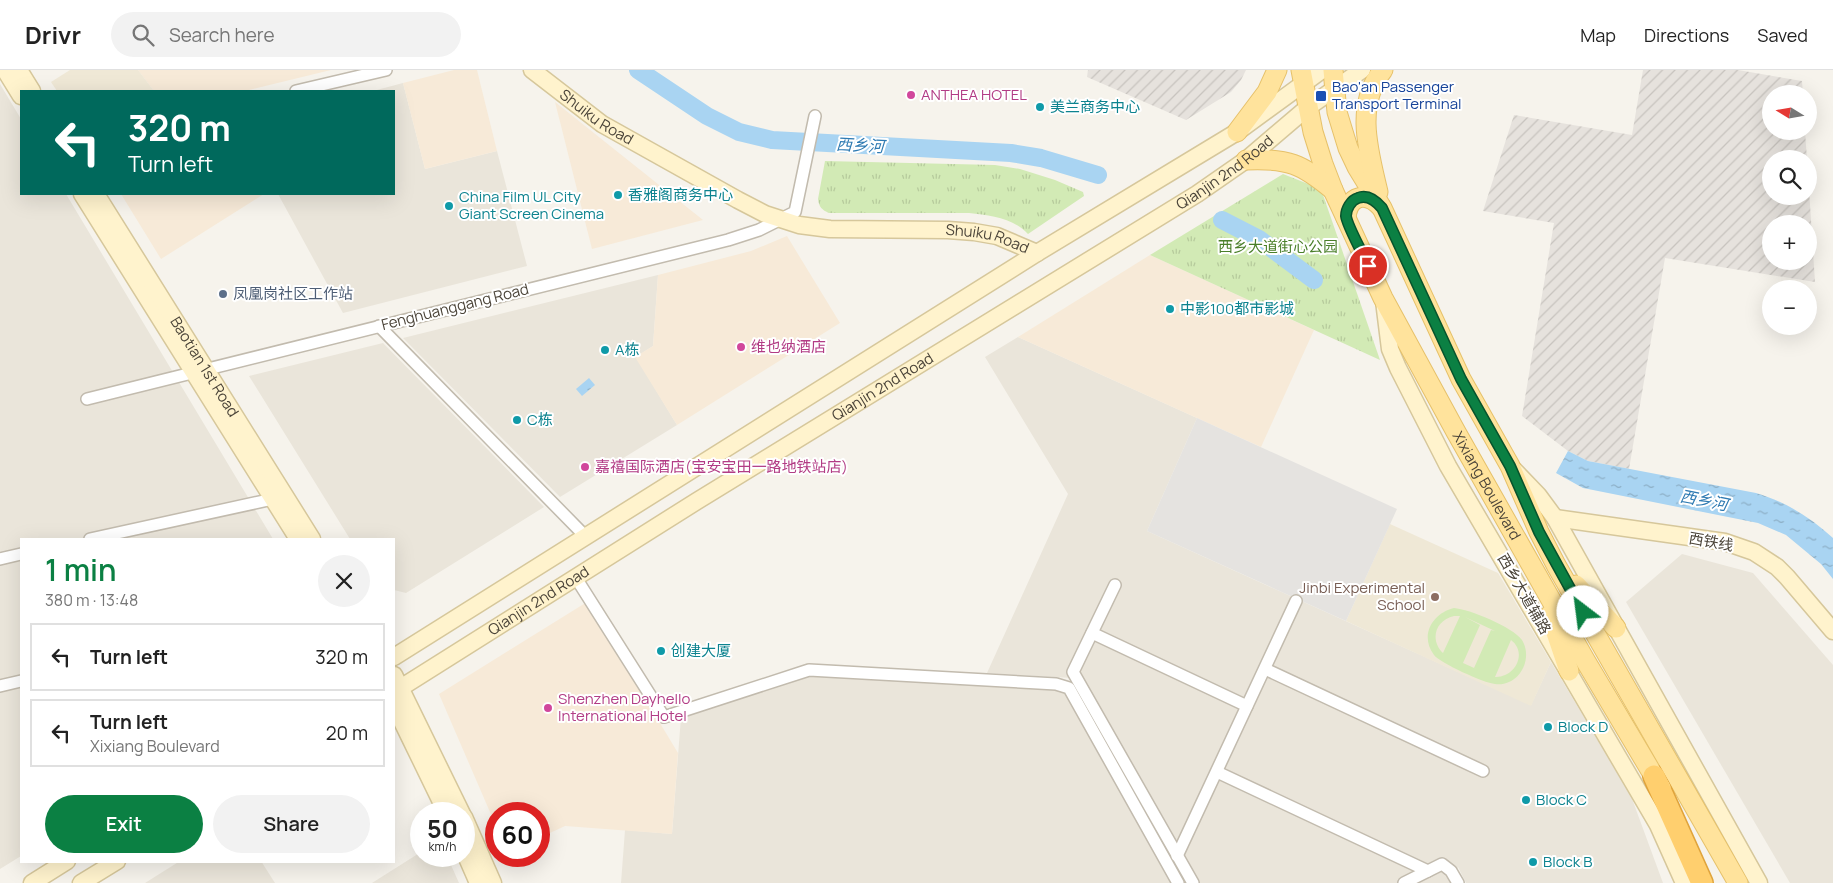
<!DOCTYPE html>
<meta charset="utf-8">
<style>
:root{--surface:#fff;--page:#f2f2f2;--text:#222;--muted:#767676;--line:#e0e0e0;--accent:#0b8043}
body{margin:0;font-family:Manrope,"Noto Sans SC",sans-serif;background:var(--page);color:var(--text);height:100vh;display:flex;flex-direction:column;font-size:19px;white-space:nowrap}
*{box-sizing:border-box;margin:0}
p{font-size:16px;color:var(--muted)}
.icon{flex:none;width:28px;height:28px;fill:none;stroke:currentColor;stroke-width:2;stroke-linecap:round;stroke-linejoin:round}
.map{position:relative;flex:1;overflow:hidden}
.sheet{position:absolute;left:20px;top:468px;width:375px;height:325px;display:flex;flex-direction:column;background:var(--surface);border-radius:0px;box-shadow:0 5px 20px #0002}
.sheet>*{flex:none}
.hud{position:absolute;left:20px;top:20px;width:375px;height:105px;border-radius:0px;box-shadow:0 5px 20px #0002;background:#00695c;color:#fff;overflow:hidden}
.needle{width:32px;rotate:281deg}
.controls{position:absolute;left:1762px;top:15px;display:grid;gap:10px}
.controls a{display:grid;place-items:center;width:55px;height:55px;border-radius:50%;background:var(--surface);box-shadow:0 5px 20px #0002;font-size:25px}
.speed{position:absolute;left:410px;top:732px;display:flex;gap:10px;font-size:25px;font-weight:700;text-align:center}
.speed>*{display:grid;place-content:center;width:65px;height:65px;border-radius:50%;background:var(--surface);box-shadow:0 5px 20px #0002;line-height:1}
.speed small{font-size:12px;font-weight:400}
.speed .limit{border:8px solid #d22;background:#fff;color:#111}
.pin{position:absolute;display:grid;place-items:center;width:42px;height:42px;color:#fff;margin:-21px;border:2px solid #fff;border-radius:50%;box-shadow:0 1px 5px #0007}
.me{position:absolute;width:55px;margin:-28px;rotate:330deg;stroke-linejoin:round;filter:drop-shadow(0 0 4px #0008)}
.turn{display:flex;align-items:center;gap:18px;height:105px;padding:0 25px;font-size:22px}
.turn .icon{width:65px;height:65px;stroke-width:2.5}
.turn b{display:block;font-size:35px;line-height:42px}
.round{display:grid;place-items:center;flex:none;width:52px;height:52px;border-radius:26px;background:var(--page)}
.headline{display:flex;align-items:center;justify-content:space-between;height:85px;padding:0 25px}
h1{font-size:30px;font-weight:600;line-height:38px;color:var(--accent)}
.primary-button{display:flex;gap:10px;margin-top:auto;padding:10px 25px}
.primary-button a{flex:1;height:58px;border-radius:30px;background:var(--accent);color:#fff;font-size:20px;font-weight:600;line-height:58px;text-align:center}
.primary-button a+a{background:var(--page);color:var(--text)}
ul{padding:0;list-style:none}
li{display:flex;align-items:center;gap:15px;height:68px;margin:0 10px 8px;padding:0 15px;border:2px solid var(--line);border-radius:0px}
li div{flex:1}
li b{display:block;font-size:19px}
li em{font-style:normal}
header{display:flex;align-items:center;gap:30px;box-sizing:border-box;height:70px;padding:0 25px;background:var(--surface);border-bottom:1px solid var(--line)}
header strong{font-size:24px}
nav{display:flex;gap:28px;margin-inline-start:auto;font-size:18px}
.search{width:350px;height:45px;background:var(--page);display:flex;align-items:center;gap:12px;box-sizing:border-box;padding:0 18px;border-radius:28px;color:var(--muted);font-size:19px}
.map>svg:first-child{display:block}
.residential{fill:#eae5da}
.commercial{fill:#f7ead8}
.industrial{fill:url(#industrial-furrows);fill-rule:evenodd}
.education{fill:#efe8d6}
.grass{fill:#d2eab5;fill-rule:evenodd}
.park{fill:url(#park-tufts)}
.parking{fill:#e5e3e0}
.water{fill:url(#water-ripples)}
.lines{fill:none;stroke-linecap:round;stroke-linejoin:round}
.river{stroke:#a9d4f2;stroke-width:18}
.street-casing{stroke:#c2bbae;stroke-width:14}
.secondary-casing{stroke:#d6c79b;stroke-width:19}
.primary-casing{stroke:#e6c16a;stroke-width:21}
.highway-casing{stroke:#e0a43c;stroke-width:24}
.street{stroke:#fff;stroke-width:11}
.secondary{stroke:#fff3cd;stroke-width:16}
.primary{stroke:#ffe39c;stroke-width:19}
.highway{stroke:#ffcf6e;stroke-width:21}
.route-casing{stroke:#07532c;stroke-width:12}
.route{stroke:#0b8043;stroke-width:9}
.hotel-dot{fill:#d1479c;stroke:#fff;stroke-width:2}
.transit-dot{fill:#1a4fb4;stroke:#fff;stroke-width:2}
.culture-dot{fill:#0f9aa8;stroke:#fff;stroke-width:2}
.service-dot{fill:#5c6f8a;stroke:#fff;stroke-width:2}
.education-dot{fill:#8d6e63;stroke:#fff;stroke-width:2}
.labels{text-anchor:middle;stroke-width:4;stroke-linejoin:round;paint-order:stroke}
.transit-label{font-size:15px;fill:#164399;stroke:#fff;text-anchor:start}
.hotel-label{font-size:15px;fill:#b23c85;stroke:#fff;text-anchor:start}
.culture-label{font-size:15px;fill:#0d838f;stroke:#fff;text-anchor:start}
.street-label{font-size:15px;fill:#4b4439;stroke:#fff}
.park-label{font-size:15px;fill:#4a7f2a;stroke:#fff}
.service-label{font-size:15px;fill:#4e5e75;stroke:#fff;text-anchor:start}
.education-label{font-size:15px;fill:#785e54;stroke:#fff;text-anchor:end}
.water-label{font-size:16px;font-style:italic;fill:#2e7ab2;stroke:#fff}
</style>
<header>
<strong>Drivr</strong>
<div class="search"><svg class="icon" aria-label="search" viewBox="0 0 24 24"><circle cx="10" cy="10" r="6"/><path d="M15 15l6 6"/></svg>Search here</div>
<nav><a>Map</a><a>Directions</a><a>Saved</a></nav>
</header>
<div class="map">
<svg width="1833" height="813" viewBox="0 0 1833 813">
<defs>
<pattern id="industrial-furrows" width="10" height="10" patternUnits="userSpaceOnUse" patternTransform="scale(1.25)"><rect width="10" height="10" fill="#e6e2dd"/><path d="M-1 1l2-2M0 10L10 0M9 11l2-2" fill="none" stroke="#c7c3be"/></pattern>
<pattern id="park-tufts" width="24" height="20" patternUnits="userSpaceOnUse" patternTransform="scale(1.25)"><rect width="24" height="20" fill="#d2eab5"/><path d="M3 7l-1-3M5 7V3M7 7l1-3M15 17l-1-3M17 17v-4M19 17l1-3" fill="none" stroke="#b6ca9c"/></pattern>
<pattern id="water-ripples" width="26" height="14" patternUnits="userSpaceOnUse" patternTransform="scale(1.25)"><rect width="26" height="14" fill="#a9d4f2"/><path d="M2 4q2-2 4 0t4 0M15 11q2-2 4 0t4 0" fill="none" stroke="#8caec5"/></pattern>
</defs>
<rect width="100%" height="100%" fill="#f6f3ec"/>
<g class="residential">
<polygon points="403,13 425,99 497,81 527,196 343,243 278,124 394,124 394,21 373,21"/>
<polygon points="0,14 21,49 21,124 66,124 273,469 21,469 21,786 0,799"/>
<polygon points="658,205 653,276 636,287 677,355 560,427 403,268"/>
<polygon points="1018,267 1197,348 1147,461 1531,635 1551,592 1631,726 1663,813 1466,813 1458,797 1451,813 1187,813 1072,608 987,603 1068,424 985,287"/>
<polygon points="383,273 544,437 406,523 394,520 394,469 350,469 249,306"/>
<polygon points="1682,484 1753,503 1833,595 1833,813 1790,813 1626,532"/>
<polygon points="810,606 1055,620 1065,623 1171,813 621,813 625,760 672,764 681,647"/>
<polygon points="421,782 421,786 447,786 459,813 372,813"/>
<polygon points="180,791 261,791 275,813 145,813"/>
</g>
<g class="commercial">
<polygon points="138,0 331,0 245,21 154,21"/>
<polygon points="454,0 477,0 497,81 425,99 403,13"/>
<polygon points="555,32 703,150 592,179"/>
<polygon points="121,124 264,124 161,189"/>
<polygon points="787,166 840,253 677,355 635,287 653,276 658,205 751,181"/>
<polygon points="1150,185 1314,260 1261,377 1018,267"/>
<polygon points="587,532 678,683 672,764 565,756 539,768 539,744 496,744 496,756 439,624"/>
</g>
<g class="industrial">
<polygon points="1088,0 1246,0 1241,10 1231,22 1186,50 1087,7"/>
<path d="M1643 0H1738L1802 11 1803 24H1771V61H1805L1807 89H1771V126H1809V119L1815 212 1665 188 1629 399 1588 391 1568 381 1522 346 1554 153 1483 141 1514 45 1632 65ZM1771 154H1809V191H1771Z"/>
</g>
<g class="education">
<polygon points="70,0 138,0 154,21 57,21 51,12"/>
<polygon points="1390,454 1498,503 1551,592 1531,636 1346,551"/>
</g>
<path class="grass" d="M1454 538C1469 539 1513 557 1522 570 1534 590 1518 617 1495 614 1484 613 1440 593 1434 585 1419 565 1433 543 1454 538ZM1454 546H1460L1443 583C1429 569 1436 550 1454 546ZM1465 547 1495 561 1491 560 1474 598 1483 602 1463 593 1480 555ZM1511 570C1528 583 1515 608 1495 607Z"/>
<g class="park">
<path d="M825 91 995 95 1020 99 1055 110 1083 122 1084 126 1028 164C1013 148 990 145 969 143H829C822 140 819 137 818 129Z"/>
<polygon points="1283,104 1321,119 1380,290 1150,185"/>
</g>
<polygon class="parking" points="1197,348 1397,439 1346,551 1147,461"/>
<g class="water">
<polygon points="589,308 595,315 582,326 576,319"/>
<path d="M1568 381 1588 391 1756 423C1786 432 1810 447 1833 468V509L1821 494 1786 465 1758 453 1583 418 1556 403Z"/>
</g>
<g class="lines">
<g class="river">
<polyline points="638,0 707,46 739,62 772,70 1011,83 1041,88 1098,105"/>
<polyline points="1222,150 1259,169 1314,210"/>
</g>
<g class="street-casing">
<g id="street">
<polyline points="296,21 386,0"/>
<polyline points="379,256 586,467"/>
<polyline points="87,329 728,170 759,160 795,142 815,46"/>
<polyline points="90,469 273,429"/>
<polyline points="0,489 21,484"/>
<polyline points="576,508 664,647 809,600 1056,614 1069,618 1178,813"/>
<polyline points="1115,515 1073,602 1193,813"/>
<polyline points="1092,563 1247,636"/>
<polyline points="1265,599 1483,701"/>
<polyline points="0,616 21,611"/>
<polyline points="1217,702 1428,801"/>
<polyline points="1177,786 1296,531"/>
<polyline points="1404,813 1442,794 1451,801 1458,813"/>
</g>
</g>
<g class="secondary-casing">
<g id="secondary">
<polyline points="5,0 21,26"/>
<polyline points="19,0 32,21"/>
<path id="s1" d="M532 0 602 54 738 130 765 144 799 155 830 159 948 160 974 162 997 166 1037 183"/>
<polyline points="82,124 298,469"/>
<path id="s2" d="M96 124 312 469"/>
<polyline points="1384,231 1390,279 1398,298 1448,396 1658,755 1684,813"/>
<polyline points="1513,399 1538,425 1555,448 1759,813"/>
<polyline points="1555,448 1725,472 1754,482 1777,497 1787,507 1833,561"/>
<polyline points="394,587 1037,183 1237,62 1322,0"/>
<polyline points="394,605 462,744"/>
<path id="s3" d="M394 622 697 431 1197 124 1246 90 1307 38 1362 0"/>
<polyline points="394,635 447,744"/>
<polyline points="464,747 493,813"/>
<polyline points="464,781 478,813"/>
<polyline points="32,813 67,791"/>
<polyline points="81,813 117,791"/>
</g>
</g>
<g class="primary-casing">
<g id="primary">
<path id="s4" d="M1301 0 1313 62 1323 94 1333 120 1383 228 1456 362 1585 590 1661 718"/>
<polyline points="1333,0 1337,42 1348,78 1357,97 1382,138 1461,309 1510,396 1539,462 1556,495 1738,813"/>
<polyline points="1237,62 1267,22 1277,0"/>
<path d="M1246 90C1288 88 1302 94 1333 120"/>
<path d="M1378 122C1369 83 1354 35 1383 0"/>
<path d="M1346 148C1348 125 1366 121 1381 137"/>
<polyline points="1576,515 1616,558"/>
<polyline points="1550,545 1569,601"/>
</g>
</g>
<g class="highway-casing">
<polyline id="highway" points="1654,706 1702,813"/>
</g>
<use href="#street" class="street"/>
<use href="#secondary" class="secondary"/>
<use href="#primary" class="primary"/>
<use href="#highway" class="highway"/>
</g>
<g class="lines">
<g class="route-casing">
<path id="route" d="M1368 196C1364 185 1347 156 1346 146 1346 139 1351 130 1358 128 1368 124 1376 131 1382 138L1461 309 1510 396 1539 462 1583 542"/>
</g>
<use href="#route" class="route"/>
</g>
<g class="hotel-dot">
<circle cx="911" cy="25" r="5"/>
<circle cx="741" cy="277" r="5"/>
<circle cx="585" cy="397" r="5"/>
<circle cx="548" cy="638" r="5"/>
</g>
<rect class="transit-dot" x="1315" y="20" width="12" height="12" rx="2.5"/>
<g class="culture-dot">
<circle cx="1040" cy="37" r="5"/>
<circle cx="618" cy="125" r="5"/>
<circle cx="449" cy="136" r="5"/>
<circle cx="1170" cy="239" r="5"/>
<circle cx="605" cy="280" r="5"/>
<circle cx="517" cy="350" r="5"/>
<circle cx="661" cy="581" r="5"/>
<circle cx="1548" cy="657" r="5"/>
<circle cx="1526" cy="730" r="5"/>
<circle cx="1533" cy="792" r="5"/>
</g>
<circle class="service-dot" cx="223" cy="224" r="5"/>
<circle class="education-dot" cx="1435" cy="527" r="5"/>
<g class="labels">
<g class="transit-label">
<text x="1332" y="22">Bao'an Passenger<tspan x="1332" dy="17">Transport Terminal</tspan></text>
</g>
<g class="hotel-label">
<text x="921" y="30">ANTHEA HOTEL</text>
<text x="751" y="282">维也纳酒店</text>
<text x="595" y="402">嘉禧国际酒店(宝安宝田一路地铁站店)</text>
<text x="558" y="634">Shenzhen Dayhello<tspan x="558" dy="17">International Hotel</tspan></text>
</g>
<g class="culture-label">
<text x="1050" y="42">美兰商务中心</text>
<text x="628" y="130">香雅阁商务中心</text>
<text x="459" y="132">China Film UL City<tspan x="459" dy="17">Giant Screen Cinema</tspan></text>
<text x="1180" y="244">中影100都市影城</text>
<text x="615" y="285">A栋</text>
<text x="527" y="355">C栋</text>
<text x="671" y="586">创建大厦</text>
<text x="1558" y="662">Block D</text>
<text x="1536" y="735">Block C</text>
<text x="1543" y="797">Block B</text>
</g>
<g class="street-label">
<text dy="5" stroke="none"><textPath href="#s1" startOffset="80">Shuiku Road</textPath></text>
<text dy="5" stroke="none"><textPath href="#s3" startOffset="980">Qianjin 2nd Road</textPath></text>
<text dy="5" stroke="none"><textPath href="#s1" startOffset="500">Shuiku Road</textPath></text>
<text transform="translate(455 237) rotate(-14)" y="5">Fenghuanggang Road</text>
<text dy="5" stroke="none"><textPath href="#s2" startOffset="204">Baotian 1st Road</textPath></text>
<text dy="5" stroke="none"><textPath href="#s3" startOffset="576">Qianjin 2nd Road</textPath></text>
<text dy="5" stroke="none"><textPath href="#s4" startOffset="458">Xixiang Boulevard</textPath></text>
<text transform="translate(1711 472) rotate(10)" y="5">西铁线</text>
<text transform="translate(1524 524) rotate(60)" y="5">西乡大道辅路</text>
<text dy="5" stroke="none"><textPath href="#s3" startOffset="171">Qianjin 2nd Road</textPath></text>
</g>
<g class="park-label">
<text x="1278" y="182">西乡大道街心公园</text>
</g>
<g class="service-label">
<text x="233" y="229">凤凰岗社区工作站</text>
</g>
<g class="education-label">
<text x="1425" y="523">Jinbi Experimental<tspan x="1425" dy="17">School</tspan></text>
</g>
<g class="water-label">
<text transform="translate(860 75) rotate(3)" y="6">西乡河</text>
<text transform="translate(1704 430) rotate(11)" y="6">西乡河</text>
</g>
</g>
</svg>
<div class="controls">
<a><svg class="needle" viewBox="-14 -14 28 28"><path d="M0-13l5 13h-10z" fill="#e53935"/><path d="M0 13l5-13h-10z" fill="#767676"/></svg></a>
<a><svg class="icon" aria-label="search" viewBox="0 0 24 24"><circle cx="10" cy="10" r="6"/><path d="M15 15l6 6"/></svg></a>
<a>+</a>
<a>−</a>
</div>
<div class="speed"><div>50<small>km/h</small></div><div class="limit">60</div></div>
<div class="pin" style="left:1368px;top:196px;background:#d93025"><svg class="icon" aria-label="arrive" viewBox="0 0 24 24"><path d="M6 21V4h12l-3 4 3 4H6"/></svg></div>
<svg class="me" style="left:1583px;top:542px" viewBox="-20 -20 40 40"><circle r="19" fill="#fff"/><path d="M0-13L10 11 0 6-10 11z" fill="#0b8043"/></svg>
<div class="hud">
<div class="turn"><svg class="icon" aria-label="left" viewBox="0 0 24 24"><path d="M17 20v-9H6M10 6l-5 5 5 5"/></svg><div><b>320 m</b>Turn left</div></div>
</div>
<section class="sheet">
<div class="headline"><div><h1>1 min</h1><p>380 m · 13:48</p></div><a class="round"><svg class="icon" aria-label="close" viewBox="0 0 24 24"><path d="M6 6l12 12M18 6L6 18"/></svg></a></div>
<ul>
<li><svg class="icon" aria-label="left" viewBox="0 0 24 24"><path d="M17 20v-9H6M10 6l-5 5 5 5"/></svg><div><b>Turn left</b></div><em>320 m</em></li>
<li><svg class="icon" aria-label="left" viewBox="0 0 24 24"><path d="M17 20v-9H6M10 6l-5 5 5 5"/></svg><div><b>Turn left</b><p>Xixiang Boulevard</p></div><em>20 m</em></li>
</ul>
<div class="primary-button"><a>Exit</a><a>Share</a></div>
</section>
</div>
